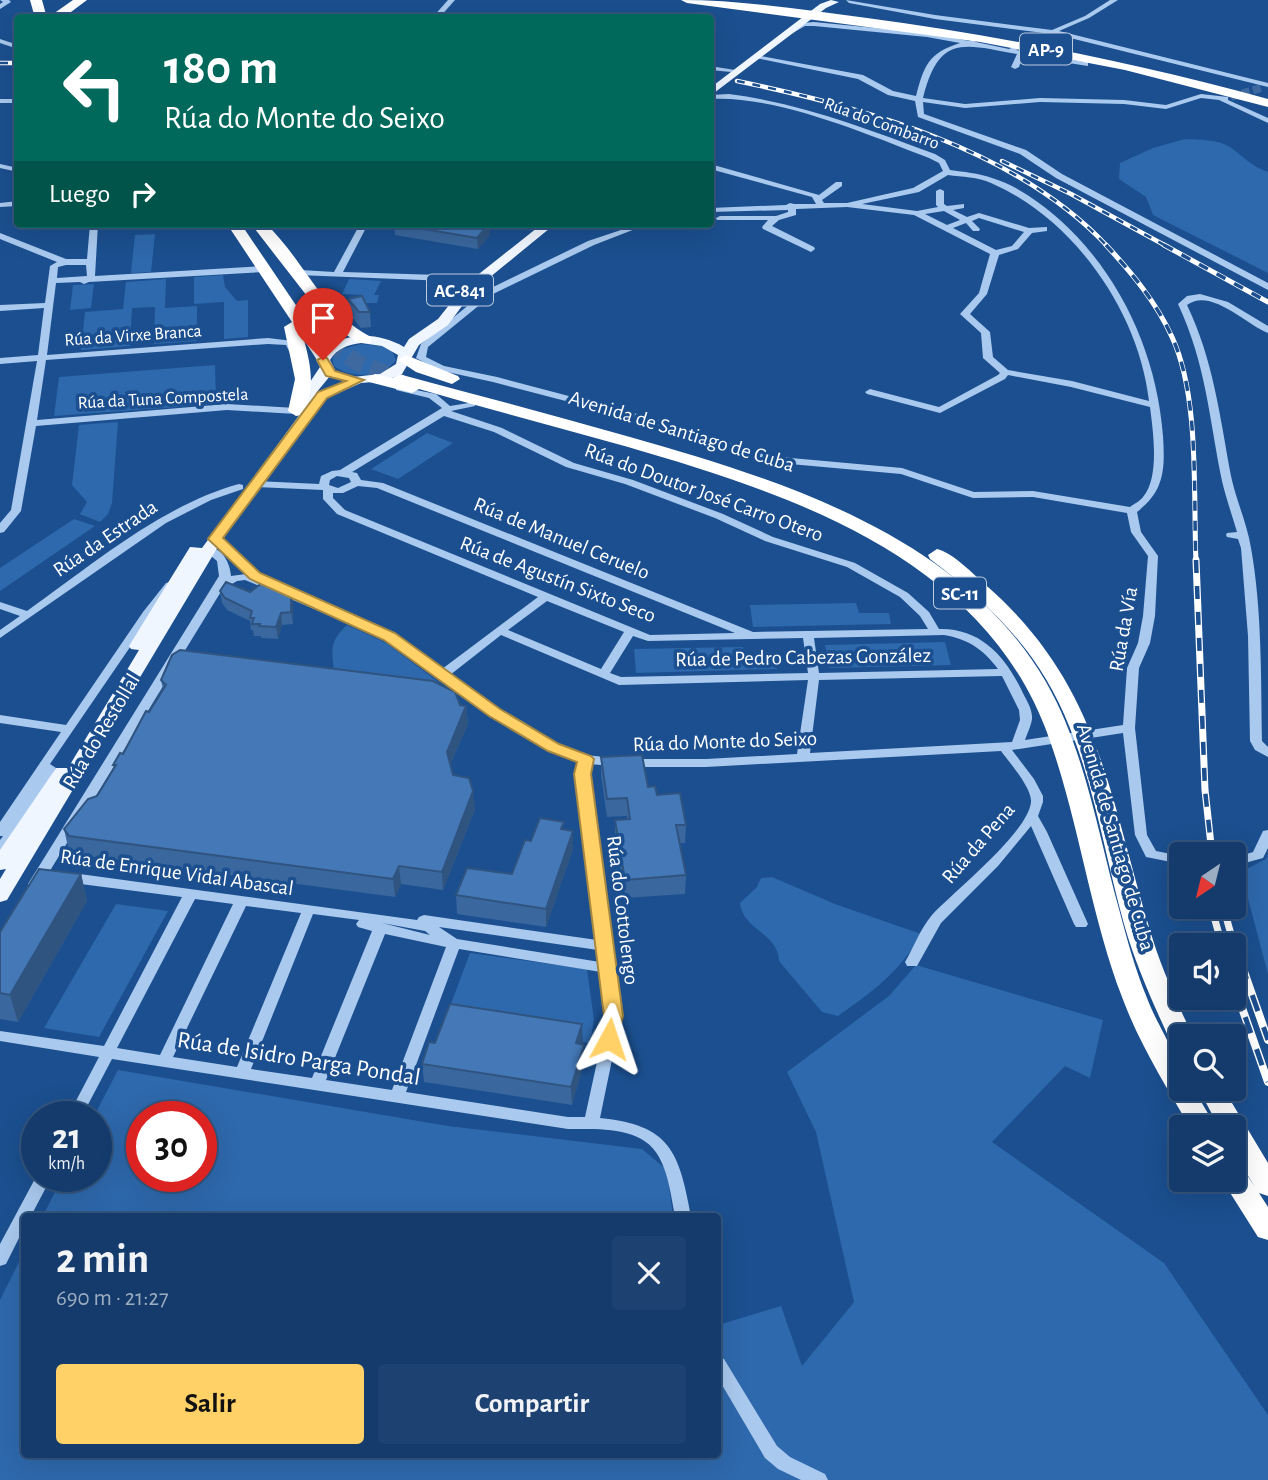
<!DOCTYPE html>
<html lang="es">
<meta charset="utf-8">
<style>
:root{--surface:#143b6b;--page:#1d4271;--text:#f1f3f6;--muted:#9dadc1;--line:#33557e;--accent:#ffd166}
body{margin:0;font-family:"Alegreya Sans",sans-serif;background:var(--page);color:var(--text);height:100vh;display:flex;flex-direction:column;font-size:26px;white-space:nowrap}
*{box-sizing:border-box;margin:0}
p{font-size:23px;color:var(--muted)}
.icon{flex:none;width:38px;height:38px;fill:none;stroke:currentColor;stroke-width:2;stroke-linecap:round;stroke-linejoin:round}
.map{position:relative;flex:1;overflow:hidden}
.side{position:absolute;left:21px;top:1213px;width:700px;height:245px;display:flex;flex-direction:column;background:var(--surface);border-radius:7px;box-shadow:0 7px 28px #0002,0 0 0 2px var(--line)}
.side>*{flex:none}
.banner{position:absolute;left:14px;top:14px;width:700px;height:214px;border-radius:7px;box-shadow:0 7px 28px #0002,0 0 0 2px var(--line);background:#00695c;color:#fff;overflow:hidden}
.needle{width:46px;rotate:215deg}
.fabs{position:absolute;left:1169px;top:842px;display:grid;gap:14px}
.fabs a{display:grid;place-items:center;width:77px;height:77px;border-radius:7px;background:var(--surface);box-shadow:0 7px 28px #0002,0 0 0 2px var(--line);font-size:35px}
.speed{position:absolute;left:21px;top:1101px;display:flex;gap:14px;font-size:35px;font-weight:700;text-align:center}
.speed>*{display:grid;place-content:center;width:91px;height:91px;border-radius:50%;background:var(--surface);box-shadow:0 7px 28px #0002,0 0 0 2px var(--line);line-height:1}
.speed small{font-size:18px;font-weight:400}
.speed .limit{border:10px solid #d22;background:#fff;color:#111}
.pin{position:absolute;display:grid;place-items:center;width:60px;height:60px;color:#fff;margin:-72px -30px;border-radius:50% 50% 50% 0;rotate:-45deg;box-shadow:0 0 7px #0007}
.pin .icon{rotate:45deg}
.me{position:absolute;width:77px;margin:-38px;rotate:5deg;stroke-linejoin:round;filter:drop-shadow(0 0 5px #0008)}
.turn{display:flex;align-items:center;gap:24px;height:147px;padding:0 35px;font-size:32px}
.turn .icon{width:91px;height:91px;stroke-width:2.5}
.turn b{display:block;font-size:49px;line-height:60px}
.then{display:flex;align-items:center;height:66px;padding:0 35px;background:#0003;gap:14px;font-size:26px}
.round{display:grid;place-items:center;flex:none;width:74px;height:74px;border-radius:7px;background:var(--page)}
.headline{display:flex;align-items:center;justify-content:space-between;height:119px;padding:0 35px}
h1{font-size:42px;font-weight:700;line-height:52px}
.cta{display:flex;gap:14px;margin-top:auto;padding:14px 35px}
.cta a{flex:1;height:80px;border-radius:7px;background:var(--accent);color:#111;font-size:28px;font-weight:700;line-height:80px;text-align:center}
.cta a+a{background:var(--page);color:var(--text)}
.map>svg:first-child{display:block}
.green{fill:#2e69ad;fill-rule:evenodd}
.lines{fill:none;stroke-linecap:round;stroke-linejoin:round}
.minor-tunnel{stroke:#3d69a0;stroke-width:8;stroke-dasharray:8 3.5;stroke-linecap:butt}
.highway-tunnel{stroke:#3d69a0;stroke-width:17;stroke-dasharray:17 8;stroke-linecap:butt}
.minor{fill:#a9c9ee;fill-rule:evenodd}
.major{fill:#f0f6ff;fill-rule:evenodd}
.highway{fill:#fff;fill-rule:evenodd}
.rail-far3-casing{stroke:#fff;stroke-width:4.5}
.rail-far2-casing{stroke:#fff;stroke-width:5}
.rail-far1-casing{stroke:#fff;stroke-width:7}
.rail-casing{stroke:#fff;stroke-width:8}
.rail-far3{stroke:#1b4f8f;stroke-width:2.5;stroke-dasharray:8;stroke-linecap:butt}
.rail-far2{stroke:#1b4f8f;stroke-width:3.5;stroke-dasharray:10;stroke-linecap:butt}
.rail-far1{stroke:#1b4f8f;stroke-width:4.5;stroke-dasharray:13;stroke-linecap:butt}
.rail{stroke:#1b4f8f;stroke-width:5;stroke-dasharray:17;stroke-linecap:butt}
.wall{fill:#3a679d}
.shaded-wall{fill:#305480}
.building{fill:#4478b7;stroke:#305480;stroke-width:2}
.route{fill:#ffd166;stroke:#a68842;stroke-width:2}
.labels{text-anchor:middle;stroke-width:7;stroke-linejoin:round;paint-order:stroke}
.far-street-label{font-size:18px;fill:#fff;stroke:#1b4f8f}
.shield{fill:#1b4f8f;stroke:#bbcadd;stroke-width:2}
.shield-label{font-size:19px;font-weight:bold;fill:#fff}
.street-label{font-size:21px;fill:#fff;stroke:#1b4f8f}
.near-street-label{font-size:24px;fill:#fff;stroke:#1b4f8f}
</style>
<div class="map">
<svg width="1268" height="1480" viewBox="0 0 1268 1480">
<rect width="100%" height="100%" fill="#1b4f8f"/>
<g class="green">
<path d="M1185 139C1200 140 1217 139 1230 147 1243 156 1252 167 1268 172V273L1153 215 1146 197 1119 179 1120 163 1153 148Z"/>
<polygon points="155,234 151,272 131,273 135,235"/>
<polygon points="223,275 225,287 237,301 248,300 248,337 224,339 224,302 194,304 194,277"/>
<polygon points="166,279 165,308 197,306 197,341 154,344 155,307 132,308 130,346 81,350 85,312 123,309 126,282"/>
<polygon points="349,279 381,281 374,295 379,295 377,303 362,303 363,295 342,294"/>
<polygon points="94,284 91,308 70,310 73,285"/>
<path d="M361 344 382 346 392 351 396 360C383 378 350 379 334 366L332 358 342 349Z"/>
<polygon points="215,365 216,404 54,416 59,377"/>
<polygon points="118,422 112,503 108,514 100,522 80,514 87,502 72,485 79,425"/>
<polygon points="427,433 453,443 398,479 371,469"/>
<polygon points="74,519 95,526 0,591 0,568"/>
<polygon points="856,603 859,613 889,613 891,624 753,627 750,605"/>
<path d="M347 625 386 643 441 684 334 672C332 648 329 642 347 625Z"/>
<polygon points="945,642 951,665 830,668 825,645"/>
<polygon points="743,647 745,659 775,658 777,669 636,673 634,649"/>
<polygon points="1268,854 1268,974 1241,872 1266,859"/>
<path d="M772 877 835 904 921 934C901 971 872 992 838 1016L822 1012 779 961C778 933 743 930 740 903L757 887 761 878Z"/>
<polygon points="116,904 168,911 99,1037 44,1028"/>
<polygon points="470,953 587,969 594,1020 590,1043 489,1028 446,1017"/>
<polygon points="916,965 1103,1020 1090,1078 1065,1066 992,1142 1164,1263 1268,1415 1268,1480 0,1480 0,1300 24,1252 24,1454 718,1454 718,1325 781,1306 802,1366 854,1302 816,1132 787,1072 889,996"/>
<path d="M118 1070 448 1126 642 1149 667 1170 673 1216H43L63 1176H96L94 1116ZM142 1116H201V1176H142Z"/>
</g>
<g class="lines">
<polyline class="minor-tunnel" points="1231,97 1264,87"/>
<polyline class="highway-tunnel" points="328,342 358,363 400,379"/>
<g class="minor">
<polygon points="0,0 9,0 11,2 0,9 0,4 3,2"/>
<polygon points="448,0 455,0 439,18 432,18"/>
<path d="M846 0 935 15 1052 30 1085 16 1110 0H1118L1089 18 1059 31 1268 83V87L1054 34 1016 50 1085 62H1088V66L1023 56 1019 67 1015 69 1011 67 1017 54C963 44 939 34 923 98L965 104 1040 98 1124 100 1166 105 1201 94 1228 97V100L1268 118V123L1219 100 1201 98 1166 109 1124 104 1040 102 965 108 923 102 924 114 1026 150 1062 174 1268 283V290L1056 178 1020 154 918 117 915 101 888 95 858 79 756 58 760 56 863 75 893 91 916 96C924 66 928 53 960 43L927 37 814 26H805L791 34 788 32 802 23 814 22 927 33 969 41 973 40 976 42 1009 49 1044 33 935 19 849 3Z"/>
<polygon points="0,39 18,45 18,49 0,43"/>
<polygon points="710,66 735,70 731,72 710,70"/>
<path d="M729 94C800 103 868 129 935 154L945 160 950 170C964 172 978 173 992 178 1016 185 1041 203 1060 220 1121 275 1157 355 1163 436 1165 468 1165 491 1137 512L1141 532 1158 556 1155 616 1150 643 1139 668 1135 728 1147 835 1156 851 1181 856V864L1146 857 1135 835 1123 733 1012 750 1034 779 1043 796V802L1038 816 1047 832 1088 924 1086 927H1076L1074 924 1031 826 998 866 941 923 917 966H907L905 962C914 947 920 929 932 915 954 891 1028 833 1031 802 1032 788 1009 762 1001 751L706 767H622L590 764 588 774 621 1016 600 1118C670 1125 679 1151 691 1216H675C671 1197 669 1175 659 1157 643 1126 598 1129 568 1129L112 1059 82 1116H68L99 1057 0 1041V1031L104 1046 182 897 65 882 60 880 58 877 60 874 65 872 417 920 419 917 424 915 597 940 576 774 578 761 549 751 490 715 386 639 245 580 237 581 222 590 40 887H30L28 884 219 576 217 561 205 551 204 549 205 547C221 546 230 561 231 576L246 574 211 541 210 539 211 537H219L260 575V579L394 635 442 669 538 597 337 514 323 499V490L256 487 251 484 256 481 319 484 321 476 332 471 340 470 442 408 429 398 396 390V386L436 394 450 406 475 402V406L451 411 502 428 574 463 633 480 723 514 773 537 855 563 908 593 929 612 939 629C980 628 1004 655 1021 689 1025 698 1033 709 1032 719 1031 726 1027 734 1025 740L1123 725 1127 668 1138 643 1143 616 1148 556 1131 532 1127 513 1033 497 973 498 901 474 768 462 650 423 493 382 438 370 416 358 421 344 487 290 588 241 621 230 594 227 590 224 631 226 648 224 594 245 493 294 428 347 426 357 444 366 497 377 656 419 769 456 902 468 974 492 1033 491 1130 507C1134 504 1140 501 1143 497 1160 477 1153 431 1150 407L1071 387 1008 375 1005 379 940 413 867 394 865 392 870 389 939 407 998 375 1000 373 983 358 981 333 960 314 979 293 990 254 914 215 847 207 796 209V215L779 220 772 226 814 247 815 249 811 252 763 229 762 227 768 220H717L716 218 720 216H776L788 212V210L710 212V208L786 205 790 203 794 204H816L812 197 710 169V164L819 195 836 182H842V186L822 200 824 203H847L913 188 943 171 939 163 929 158C867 134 776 95 710 99V95ZM948 175C962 177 978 177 991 183 1074 219 1139 312 1149 401L1072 381 1008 370 993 357 990 332 970 314 987 294 999 255 1018 249 1032 233 1047 231V227L1029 228 979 213 967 217 953 210 964 208V204L947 206 944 204V191L940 189 936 191V205L938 207 917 211 862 204 919 192ZM944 211 960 220 947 225 925 214ZM979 218 1024 232 1012 246 996 250 953 228 966 223 973 231H979L980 229 972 221ZM444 416 494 432 566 467 625 484 715 518 765 541 847 567 900 597 920 616 928 629 753 632 383 483 361 480 357 473 352 472ZM337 476 349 478 351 482 338 488 329 485 330 480ZM358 486 377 488 735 633 650 635 345 510 333 498V493H343ZM547 601 624 632 601 669 508 630ZM501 635 619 685 808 680 797 754 706 759H622L586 755 557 745 498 709 450 675ZM944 635C968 639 983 649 998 669L819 673 814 638ZM633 636 648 641 803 638 808 673 621 677 610 673ZM1002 676 1019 710 1020 720 1012 742 810 753 819 680ZM195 899 233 904 160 1055 117 1048ZM246 906 301 913 237 1067 173 1057ZM313 914 359 920 356 924 358 927 372 931 312 1078 251 1069ZM382 923 425 931 430 935ZM439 927 598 950 600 962 457 939ZM385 934 446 947 392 1090 326 1080ZM459 949 601 972 607 1016 585 1117H568L406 1092Z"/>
<rect x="0" y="99" width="18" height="4"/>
<polygon points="0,164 18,168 18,172 0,168"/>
<polygon points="18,201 18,206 0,207 0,203"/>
<path d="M90 224H98L95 276 263 266 267 269 263 272 89 282 84 284 80 282 56 283 47 355 268 338 293 341 300 355 298 357H292L286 345 268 344 46 360 37 420 227 404 296 408 301 411 296 414 227 410 36 426 21 511 4 532 0 533V523L11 510 37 361 0 364V358L38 355 44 308 0 311V305L45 303 50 266 57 262 0 239V233L66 259H87ZM66 265H86L87 276 57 278 58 267Z"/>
<polygon points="360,224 368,224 343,272 472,276 476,279 472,282 298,275 298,271 301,270 334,272"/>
<path d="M1200 294 1228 302 1268 326V333C1246 324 1210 287 1187 305 1213 359 1220 416 1231 476 1236 500 1247 523 1251 548 1262 609 1261 679 1262 741L1268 747V757L1255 750 1250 741 1248 636 1241 548 1238 539 1227 537 1226 535 1227 533 1237 532C1232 515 1226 498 1222 481 1209 417 1206 364 1178 304L1187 296Z"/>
<path d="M239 484 243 485V489L211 500 166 523 0 638V630L20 616 0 609V602L27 611C92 565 162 505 239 484Z"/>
<polygon points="170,582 176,585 152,615 50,764 56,768 13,841 7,859 0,863 0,840 3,836 0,836 0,822 61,732 0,723 0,715 66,725 143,612 166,583"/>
<polygon points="1268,830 1268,848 1263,858 1234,866 1234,858 1253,852 1263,831"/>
<polygon points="37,1175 52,1176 31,1216 24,1216 24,1228 6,1264 0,1266 0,1244"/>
<polygon points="718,1357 724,1359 777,1446 790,1457 825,1474 828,1480 801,1480 778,1469 765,1458 718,1378"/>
</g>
<g class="major">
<polygon points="831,0 839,2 826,8 710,96 710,88 820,4"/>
<path d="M542 224H555L473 291 448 325 419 345 402 374 384 381 361 383 327 398 222 540 7 900 0 902V879L6 869 0 870V850L56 768H68L139 650 131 649 129 646 190 547 202 548 306 406H298L296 403 320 367 316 360C336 331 375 330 404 347L409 339 438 319 465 285ZM361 343 382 346 398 355 396 364 380 374 353 377 316 393 335 370 330 360C337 348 348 345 361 343Z"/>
</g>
<g class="highway">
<polygon points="30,0 42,0 47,18 35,18"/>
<polygon points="73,0 87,0 63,18 52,18 53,14"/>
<path d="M681 0C743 0 805 10 867 18 1002 36 1136 63 1268 99V107L1125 70 980 42 687 3Z"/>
<path d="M227 224H241L331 357 323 362 317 360 304 340C311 365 316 391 302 415L296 416 288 411 295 379 284 327 292 322Z"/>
<path d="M251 224H266C304 260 322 312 371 337V343H359L328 323Z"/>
<polygon points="406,355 458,376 460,379 452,384 416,372 398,360"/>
<path d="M375 374 392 378 400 374 406 376C481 396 556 416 630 437 784 481 960 535 1046 682 1085 750 1098 834 1119 909 1127 939 1135 969 1147 998 1158 1028 1181 1056 1181 1088H1193L1216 1127H1190C1165 1085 1139 1043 1122 997 1090 913 1079 822 1049 738 986 559 794 495 628 447 559 428 489 409 419 389L412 393 369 382 367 379Z"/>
<path d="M937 549C955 554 974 575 988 587 1099 685 1109 795 1149 927 1160 965 1176 1001 1193 1036H1181V1047L1172 1045 1169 1038C1152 1001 1135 963 1124 924 1100 838 1089 744 1039 668 1011 625 971 590 930 559L928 555Z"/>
<polygon points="1198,1088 1223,1088 1268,1163 1268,1196 1259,1193 1268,1207 1268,1240 1258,1237 1222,1180 1234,1180 1234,1166 1243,1169 1255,1187 1234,1153 1234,1127 1219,1127"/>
</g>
<g class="rail-far3-casing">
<g id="rail-far3">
<polyline points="0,63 18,63"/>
<path d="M737 81C863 107 1017 149 1108 247"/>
<polyline points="1002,161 1071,194 1168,247"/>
</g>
</g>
<g class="rail-far2-casing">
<g id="rail-far2">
<path d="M1106 245C1132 273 1156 302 1172 337 1200 397 1193 495 1196 562"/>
<polyline points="1164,245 1268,302"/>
</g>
</g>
<g class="rail-far1-casing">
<g id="rail-far1">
<polyline points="1196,560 1205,790 1212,854"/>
<polyline points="1211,906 1222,945"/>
<polyline points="1223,906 1234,945"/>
<polyline points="1234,945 1241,965"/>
</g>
</g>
<g class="rail-casing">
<g id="rail">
<polyline points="1241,963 1268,1040"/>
<polyline points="1234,985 1268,1082"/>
</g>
</g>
<use href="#rail-far3" class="rail-far3"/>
<use href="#rail-far2" class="rail-far2"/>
<use href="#rail-far1" class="rail-far1"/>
<use href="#rail" class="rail"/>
</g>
<g class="wall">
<polygon points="394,224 490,235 478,249 395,235"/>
<polygon points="348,299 370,312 371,327 361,328 349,314"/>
<polygon points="220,591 291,591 293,603 293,624 282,625 278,639 261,638 261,636 254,636 253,630 251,630 250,621 227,610 222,603"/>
<polygon points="161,680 466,706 468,724 450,765 453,775 475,809 443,890 401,884 395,897 73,854 68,847 64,829 97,796 114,769 113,765 123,754 163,689"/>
<polygon points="601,757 648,787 686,825 685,843 680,843 686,875 685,894 625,898 615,838 615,820 627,819 627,816 607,817 601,775"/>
<polygon points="564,830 573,831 573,849 546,927 457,914 456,895 512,874 531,841"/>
<polygon points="81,874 87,901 18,1022 0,1019 0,932"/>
<polygon points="583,1042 584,1063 572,1105 424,1082 422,1064"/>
</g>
<g class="shaded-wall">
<polygon points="489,224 490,235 478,249 477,238"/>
<polygon points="291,591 293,603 293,624 291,612"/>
<polygon points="281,613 282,625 278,639 276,627"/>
<polygon points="466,706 468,724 448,769 447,752"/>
<polygon points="473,791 475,809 443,890 442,872"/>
<polygon points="573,831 573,849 546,927 546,909"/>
<polygon points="399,866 401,884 395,897 393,879"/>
<polygon points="81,874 87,901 18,1022 10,995"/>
<polygon points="582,1024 583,1042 577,1062 576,1043"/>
<polygon points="584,1045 584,1063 572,1105 571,1087"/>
</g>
<g class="building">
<polygon points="394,224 489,224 477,238"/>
<polygon points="362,296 370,312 359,312 348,299"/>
<polygon points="266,580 291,591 291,612 281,613 276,627 259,626 260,624 252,624 254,618 250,618 252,611 225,598 220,591 226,582 250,592"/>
<polygon points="180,650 433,681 455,692 460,705 466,706 447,752 453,775 469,778 473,791 442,872 399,866 393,879 69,836 64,829 88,799 97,796 116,765 113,765 120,753 123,754 146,711 149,712 166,685 161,680 172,655"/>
<polygon points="642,755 648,787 655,786 657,795 680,793 686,825 676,825 686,875 625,880 615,820 630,819 627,798 607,799 601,757"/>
<polygon points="540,818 564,822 561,829 573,831 546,909 456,895 467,868 512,874 525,840 531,841"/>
<polygon points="39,869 81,874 10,995 0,993 0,932"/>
<polygon points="450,1004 582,1024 576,1043 584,1045 571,1087 422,1064 429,1042 435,1043"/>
</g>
<polygon class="route" points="323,357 327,358 335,371 364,380 327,398 223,538 260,573 395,633 500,709 559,744 591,756 594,759 591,774 623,1016 615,1044 609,1046 599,1039 604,1016 574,774 577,762 548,751 489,716 384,640 250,579 208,539 318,392 346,381 326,376 317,360"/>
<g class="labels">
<g class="far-street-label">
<text transform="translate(882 123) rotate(20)" y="6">Rúa do Combarro</text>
<text transform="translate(133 335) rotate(-4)" y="6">Rúa da Virxe Branca</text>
<text transform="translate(163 398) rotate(-3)" y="6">Rúa da Tuna Compostela</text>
</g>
<g class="shield">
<rect x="1020" y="33.5" width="52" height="31" rx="5"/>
<rect x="427" y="274.5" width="66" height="31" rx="5"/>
<rect x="934" y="577.5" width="52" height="31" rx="5"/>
</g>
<g class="shield-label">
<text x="1046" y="56">AP-9</text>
<text x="460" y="297">AC-841</text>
<text x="960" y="600">SC-11</text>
</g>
<g class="street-label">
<text transform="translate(682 431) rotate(17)" y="7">Avenida de Santiago de Cuba</text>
<text transform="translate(704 492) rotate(20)" y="7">Rúa do Doutor José Carro Otero</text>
<text transform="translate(105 538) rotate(-34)" y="7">Rúa da Estrada</text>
<text transform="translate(562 538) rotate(22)" y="7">Rúa de Manuel Ceruelo</text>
<text transform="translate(558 579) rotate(21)" y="7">Rúa de Agustín Sixto Seco</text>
<text transform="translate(1123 629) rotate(-80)" y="7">Rúa da Vía</text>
<text transform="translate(803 657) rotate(-1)" y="7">Rúa de Pedro Cabezas González</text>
<text transform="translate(101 731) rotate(-59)" y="7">Rúa do Restollal</text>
<text transform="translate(725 741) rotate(-2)" y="7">Rúa do Monte do Seixo</text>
<text transform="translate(1116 837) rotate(74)" y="7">Avenida de Santiago de Cuba</text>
<text transform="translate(978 843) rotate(-49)" y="7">Rúa da Pena</text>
<text transform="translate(177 872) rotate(8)" y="7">Rúa de Enrique Vidal Abascal</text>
<text transform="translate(623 910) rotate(83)" y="7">Rúa do Cottolengo</text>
</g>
<g class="near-street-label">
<text transform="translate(299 1058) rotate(9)" y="8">Rúa de Isidro Parga Pondal</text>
</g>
</g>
</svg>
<div class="fabs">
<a><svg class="needle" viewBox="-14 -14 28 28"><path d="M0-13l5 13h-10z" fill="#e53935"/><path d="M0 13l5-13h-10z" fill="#9dadc1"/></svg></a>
<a><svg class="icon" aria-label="sound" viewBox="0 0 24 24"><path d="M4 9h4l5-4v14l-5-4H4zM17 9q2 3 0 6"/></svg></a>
<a><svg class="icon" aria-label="search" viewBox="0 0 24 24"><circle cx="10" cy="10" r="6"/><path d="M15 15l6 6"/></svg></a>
<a><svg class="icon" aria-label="layers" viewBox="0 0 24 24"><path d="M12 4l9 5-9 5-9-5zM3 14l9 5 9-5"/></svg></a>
</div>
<div class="speed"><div>21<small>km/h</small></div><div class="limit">30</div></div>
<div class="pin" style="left:323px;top:360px;background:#d93025"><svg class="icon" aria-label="arrive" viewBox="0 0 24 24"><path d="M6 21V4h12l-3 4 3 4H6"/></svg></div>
<svg class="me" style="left:609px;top:1039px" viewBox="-20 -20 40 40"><path d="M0-17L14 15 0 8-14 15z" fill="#ffd166" stroke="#fff" stroke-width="4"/></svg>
<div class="banner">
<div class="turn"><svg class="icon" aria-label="left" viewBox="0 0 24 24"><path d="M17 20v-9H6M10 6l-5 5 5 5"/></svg><div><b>180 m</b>Rúa do Monte do Seixo</div></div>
<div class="then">Luego<svg class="icon" aria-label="right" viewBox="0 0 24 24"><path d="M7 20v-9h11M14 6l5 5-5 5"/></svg></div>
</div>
<section class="side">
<div class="headline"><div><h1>2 min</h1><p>690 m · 21:27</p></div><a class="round"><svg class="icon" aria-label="close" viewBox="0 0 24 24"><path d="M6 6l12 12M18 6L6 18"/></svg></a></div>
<div class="cta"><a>Salir</a><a>Compartir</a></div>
</section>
</div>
